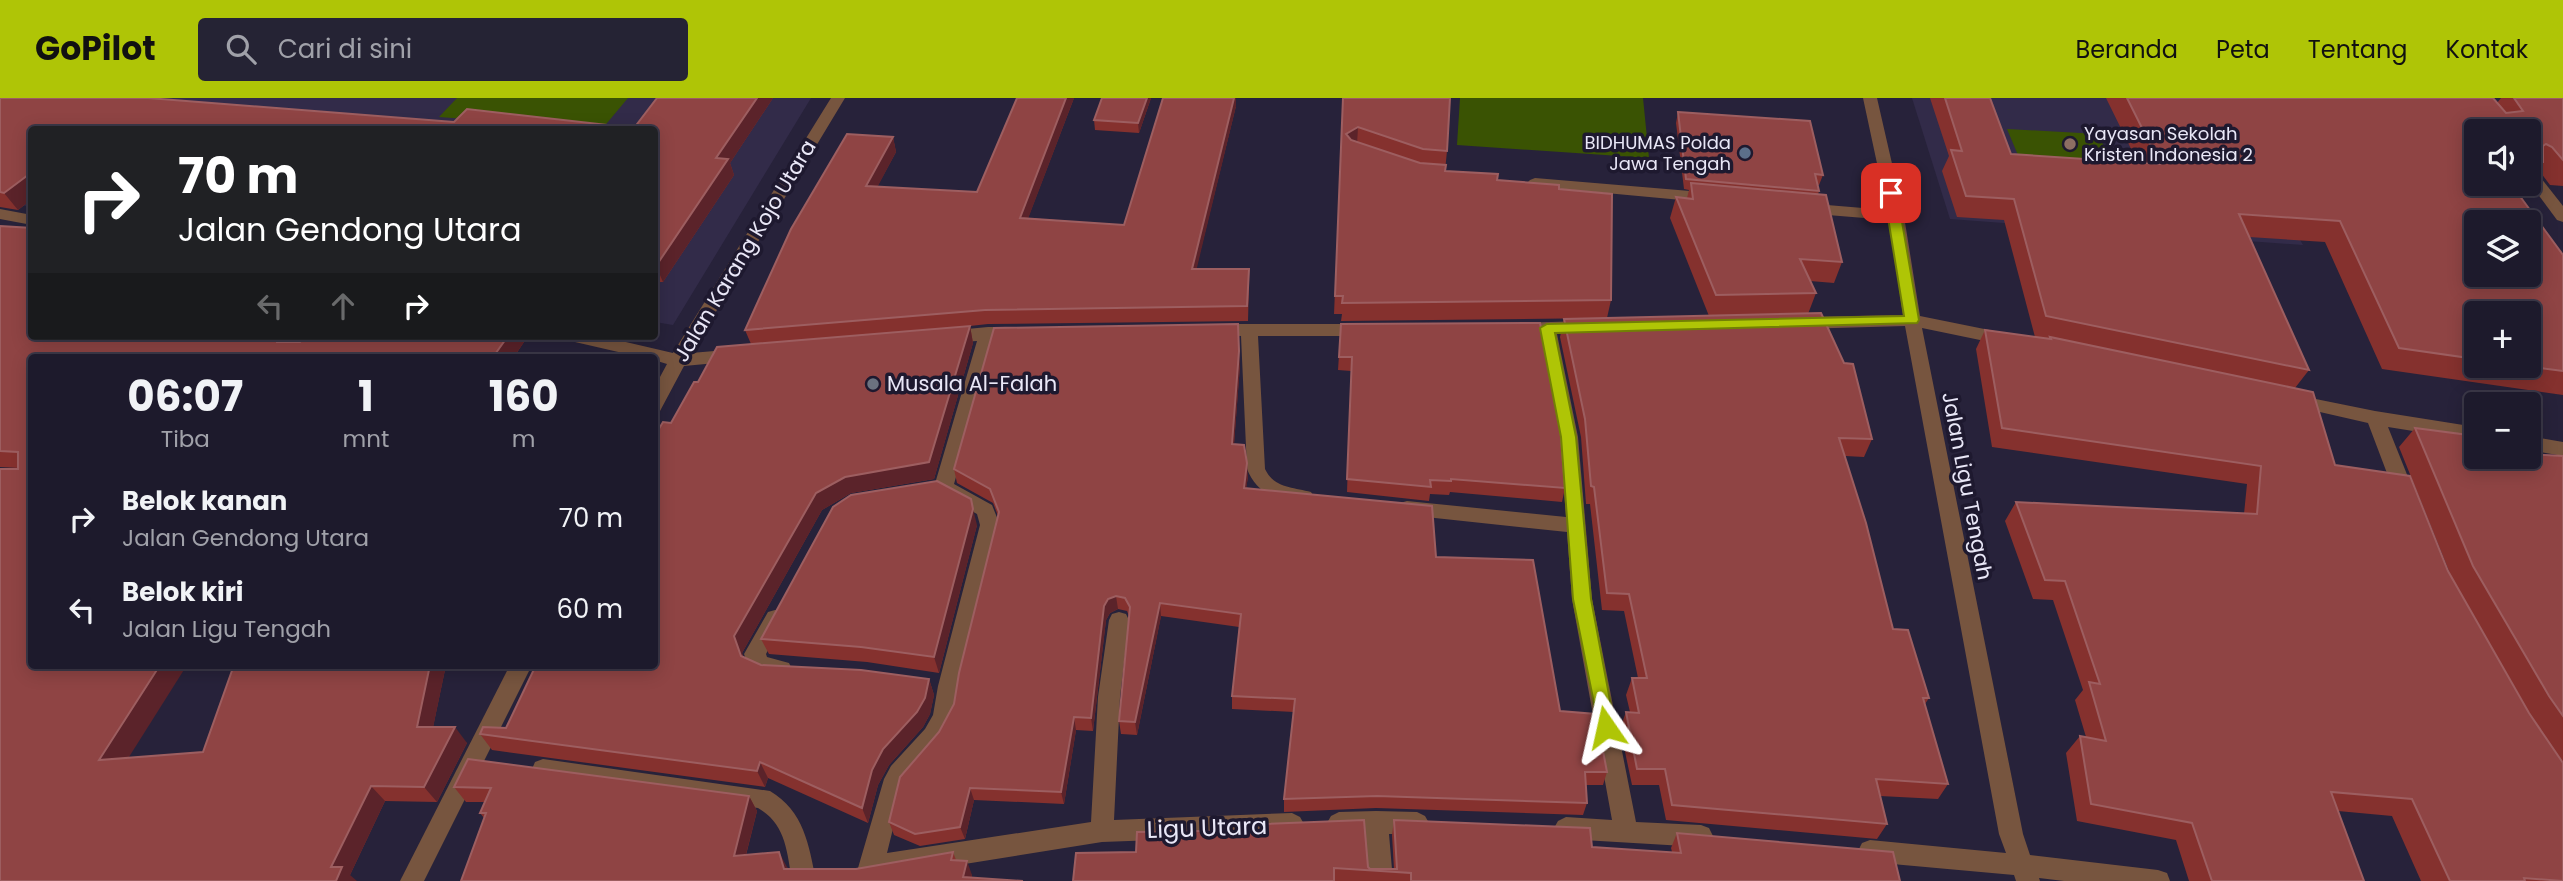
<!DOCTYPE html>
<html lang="id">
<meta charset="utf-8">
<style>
:root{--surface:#1d1a2c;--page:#252334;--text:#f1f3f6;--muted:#a0a1a9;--line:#3b3848;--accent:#afc506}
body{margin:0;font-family:Poppins,sans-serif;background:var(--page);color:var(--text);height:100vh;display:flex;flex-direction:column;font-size:26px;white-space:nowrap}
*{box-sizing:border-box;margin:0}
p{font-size:23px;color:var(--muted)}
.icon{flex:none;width:38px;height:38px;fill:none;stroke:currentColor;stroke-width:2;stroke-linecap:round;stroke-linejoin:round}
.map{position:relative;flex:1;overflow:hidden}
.side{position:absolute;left:28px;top:256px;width:630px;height:315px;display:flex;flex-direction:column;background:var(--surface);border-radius:7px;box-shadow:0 4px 18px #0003,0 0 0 2px var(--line)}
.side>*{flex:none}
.hud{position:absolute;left:28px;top:28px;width:630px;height:214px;border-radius:7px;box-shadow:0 4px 18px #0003,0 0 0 2px var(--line);background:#202124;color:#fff;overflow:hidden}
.controls{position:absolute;left:2464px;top:21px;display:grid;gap:14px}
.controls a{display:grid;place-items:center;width:77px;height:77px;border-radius:7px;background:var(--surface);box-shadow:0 4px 18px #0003,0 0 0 2px var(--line);font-size:35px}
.pin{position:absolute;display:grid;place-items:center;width:60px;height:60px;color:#fff;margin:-30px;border-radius:14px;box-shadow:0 4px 10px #0006}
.me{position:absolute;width:77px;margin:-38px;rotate:349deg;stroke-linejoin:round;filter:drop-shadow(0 0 5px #0008)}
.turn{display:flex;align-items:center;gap:24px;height:147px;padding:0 35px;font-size:32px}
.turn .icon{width:91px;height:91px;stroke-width:2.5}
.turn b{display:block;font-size:49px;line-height:60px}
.lanes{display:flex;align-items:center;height:66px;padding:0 35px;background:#0003;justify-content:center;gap:35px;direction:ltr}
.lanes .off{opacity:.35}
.eta{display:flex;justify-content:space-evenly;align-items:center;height:119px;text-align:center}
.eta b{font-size:42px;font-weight:700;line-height:49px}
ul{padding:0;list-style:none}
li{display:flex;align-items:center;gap:21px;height:91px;padding:0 35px}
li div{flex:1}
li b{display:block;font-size:26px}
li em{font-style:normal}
header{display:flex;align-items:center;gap:42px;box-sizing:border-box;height:98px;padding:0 35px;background:var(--accent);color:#111}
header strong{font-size:33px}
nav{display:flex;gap:38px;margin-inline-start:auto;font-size:24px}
.search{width:490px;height:63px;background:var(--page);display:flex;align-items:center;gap:18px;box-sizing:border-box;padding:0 24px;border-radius:7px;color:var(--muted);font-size:26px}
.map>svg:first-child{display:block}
.built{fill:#322b49}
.green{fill:#3a5303}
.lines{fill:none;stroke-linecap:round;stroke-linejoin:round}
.minor{fill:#77553f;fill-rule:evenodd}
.wall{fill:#85312e;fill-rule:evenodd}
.shaded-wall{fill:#5b232a}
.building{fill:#8f4444;stroke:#9d5e60;stroke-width:2;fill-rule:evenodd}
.route{fill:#afc506;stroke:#728004;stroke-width:2}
.education-dot{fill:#8d6e63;stroke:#1e192f;stroke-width:2.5}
.service-dot{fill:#5c6f8a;stroke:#1e192f;stroke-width:2.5}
.worship-dot{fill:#6b7280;stroke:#1e192f;stroke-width:2.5}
.labels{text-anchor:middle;stroke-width:7;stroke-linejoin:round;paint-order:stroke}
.far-poi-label{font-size:18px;fill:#e9e7f7;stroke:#1e192f;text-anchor:start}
.street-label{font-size:21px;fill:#e9e7f7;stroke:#1e192f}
.poi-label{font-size:21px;fill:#e9e7f7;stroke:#1e192f;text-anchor:start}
.near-street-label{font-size:24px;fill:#e9e7f7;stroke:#1e192f}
</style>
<header>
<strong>GoPilot</strong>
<div class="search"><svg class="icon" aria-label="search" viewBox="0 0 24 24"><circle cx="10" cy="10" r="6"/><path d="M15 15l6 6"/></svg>Cari di sini</div>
<nav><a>Beranda</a><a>Peta</a><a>Tentang</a><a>Kontak</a></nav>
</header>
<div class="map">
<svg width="2563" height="783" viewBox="0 0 2563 783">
<rect width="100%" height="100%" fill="#27223a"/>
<g class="built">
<polygon points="0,0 811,0 673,227 655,224 654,32 32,32 31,109 0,103"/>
<polygon points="1912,0 2189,0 2274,95 2303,147 1950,121"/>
</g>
<g class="green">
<polygon points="457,0 628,0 602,31 439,19"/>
<polygon points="1460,0 1643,0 1649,60 1457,47"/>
<polygon points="2007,31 2098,36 2117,74 2023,69"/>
</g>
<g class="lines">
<g class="minor">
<polygon points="831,0 845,0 691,255 738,251 747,257 738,263 684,268 660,313 654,314 654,290 667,266 654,262 654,259 640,259 575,244 566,238 600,238 673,255"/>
<polygon points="1863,0 1877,0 1904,118 1920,218 2009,236 2018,242 2009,248 1922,230 2023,736 2030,757 2158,772 2167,775 2170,783 2064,783 2039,780 2040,783 2016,783 2014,777 1870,764 1862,761 1858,753 1862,745 1870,742 2006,755 1999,736 1905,228 1799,231 1790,225 1799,219 1903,217 1889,122 1803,115 1795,110 1803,105 1887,112"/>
<polygon points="2529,69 2534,71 2563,108 2563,124 2557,122 2529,84"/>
<polygon points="1535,80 1714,95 1722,100 1714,105 1530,88 1527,85 1530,82"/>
<polygon points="0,111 32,117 32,127 0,121"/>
<polygon points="1587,223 1593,225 1596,229 1593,233 1557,236 1578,339 1592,501 1636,724 1701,727 1709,730 1713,738 1709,746 1701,749 1566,741 1558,737 1554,730 1558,723 1566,719 1612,722 1572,501 1567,434 1407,417 1400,415 1397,410 1400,405 1407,403 1566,419 1560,339 1540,236 1516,237 1507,231 1516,225"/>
<path d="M1211 226H1367L1376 232 1367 238H1258L1265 371C1274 390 1293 389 1311 394L1314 399 1311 404C1285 412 1256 395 1247 371L1241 238 1205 236 1202 232Z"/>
<polygon points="988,229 1017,229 1026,235 1017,241 995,242 954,386 992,407 1000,427 960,588 955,619 941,645 903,690 887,755 1091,724 1098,599 1109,522 1112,516 1119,514 1126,516 1129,522 1120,599 1114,722 1292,715 1300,719 1304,726 1300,733 1292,737 1102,744 871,781 862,778 858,770 884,681 891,668 925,631 933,617 938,588 980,427 977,416 937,394 934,389 977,243 946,245 937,239 946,233"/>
<polygon points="2291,296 2375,313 2476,329 2476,343 2388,329 2416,399 2413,404 2406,406 2399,404 2396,399 2368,325 2285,306 2282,302 2285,298"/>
<polygon points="2529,338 2563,344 2563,358 2529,352"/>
<polygon points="775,512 782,514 785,520 766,556 767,559 789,565 792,571 789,577 781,580 750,572 744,556 768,514"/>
<polygon points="510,567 532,567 424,783 400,783"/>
<path d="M543 661 770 693C804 713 809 747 816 783H792C787 754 786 726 758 710L543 681 535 678 532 671 535 664Z"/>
<polygon points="1376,713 1417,714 1425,718 1429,725 1425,732 1417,736 1389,736 1393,783 1369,783 1365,736 1339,736 1331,732 1327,725 1331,718 1339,714"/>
</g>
</g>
<g class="wall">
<polygon points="0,0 148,0 454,24 467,11 634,30 657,0 773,0 730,65 734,77 663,184 654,184 654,32 32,32 32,101 18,112 0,109"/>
<polygon points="1074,0 1028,120 1124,127 1236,8 1196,171 1249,186 1248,223 988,226 970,228 973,245 934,381 851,395 822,412 742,555 743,559 761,567 929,581 934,597 930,616 923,629 889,667 878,687 868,725 768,680 765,689 492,652 480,636 506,630 654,567 671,325 698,284 751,246 745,232 893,39 896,54 877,89 977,94"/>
<polygon points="1151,0 1139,35 1095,32 1094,22"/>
<polygon points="1343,0 1447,53 1445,73 1497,82 1559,91 1611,202 1607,220 1709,218 1670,120 1676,99 1687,100 1689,92 1684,91 1676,25 1678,14 1823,77 1819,87 1818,87 1819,93 1818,97 1842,164 1834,185 1810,183 1816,195 1808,216 1872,341 1864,359 1845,358 1893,531 1929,600 1925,606 1948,686 1938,701 1880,698 1887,726 1877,741 1666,722 1659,687 1632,687 1620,630 1626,614 1630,614 1626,597 1632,580 1638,580 1624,513 1602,512 1590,406 1586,406 1581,339 1560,239 1564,221 1606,220 1341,223 1342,216 1334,216"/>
<path d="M1930 0H1990L2011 56 2138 65 2106 0H2493L2497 5 2501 0H2563V88L2550 87 2538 71 2529 82V33H2476V86L2563 157V297L2382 271 2325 144 2249 139 2309 272 2295 290 2335 367 2448 473 2451 478 2399 349 2415 330 2476 359 2563 358V783H2421L2392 718 2338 713 2364 783H2189L2176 742 2077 723 2066 655 2080 638 2086 639 2075 602 2083 592 2053 502 2033 501 2005 423 2016 404 2244 416 2247 386 1992 349 1976 251 1985 232 2035 239 2004 122 1957 119 1942 73 1949 58ZM2476 215 2529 268H2476Z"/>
<polygon points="0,128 32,238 528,238 514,259 32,259 128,660 203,654 234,567 446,567 433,629 467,645 437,704 385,703 350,777 0,783 18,370 0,369"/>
<polygon points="1341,226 1565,390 1562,404 1450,394 1449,397 1430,396 1429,403 1347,394 1351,273 1338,272"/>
<polygon points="1240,267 1234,346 1248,379 1246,390 1436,459 1560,613 1607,674 1603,687 1586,687 1587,705 1583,717 1376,710 1284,714 1284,701 1294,614 1232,611 1232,598 1239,529 1161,518 1137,637 1121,636 1119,623 1129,518 1127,513 1118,511 1110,515 1106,522 1093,633 1076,632 1064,706 974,702 965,741 920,748 894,737 889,724 954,606 998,418 993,405 957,385 954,371"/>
<polygon points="977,427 939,575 867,564 769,556 761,541"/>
<polygon points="468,661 749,698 757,713 746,757 787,769 788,771 856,771 953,754 956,762 972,777 971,780 461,783 484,720 480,715 485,704 466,704 454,689"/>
<polygon points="1394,722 1592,749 1672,754 1671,750 1677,735 1900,783 1073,783 1076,755 1368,769 1370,771 1394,771 1392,737"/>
</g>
<g class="shaded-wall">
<polygon points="757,0 773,0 730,65 734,77 663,184 656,168 716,60"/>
<polygon points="1066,0 1074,0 1023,134 1020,120"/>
<polygon points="1147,0 1151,0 1139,35 1138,25"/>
<polygon points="1234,0 1236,0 1236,8 1193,186 1192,171"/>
<polygon points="1358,29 1357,47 1345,54 1346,36"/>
<polygon points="893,39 896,54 870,103 866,88"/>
<polygon points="32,74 32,101 18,112 4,95"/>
<polygon points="970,228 973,245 934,381 851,395 822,412 742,555 749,574 741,558 734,538 816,395"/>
<polygon points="280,238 307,238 289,257 277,244 277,240"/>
<polygon points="508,238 528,238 514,259 493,259"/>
<polygon points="1239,253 1240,267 1233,360 1232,346"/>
<polygon points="1247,365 1248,379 1244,404 1244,390"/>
<polygon points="973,411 977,427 939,575 934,559"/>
<polygon points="1116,498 1118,511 1110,515 1106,522 1093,633 1091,620 1104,508 1108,501"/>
<polygon points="1160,505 1161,518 1137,637 1135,624"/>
<polygon points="160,567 187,567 117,678 99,662"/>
<polygon points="430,567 446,567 430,644 417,629"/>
<polygon points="929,581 934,597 930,616 923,629 889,667 878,687 868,725 862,710 872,672 883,651"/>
<polygon points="1074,619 1076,632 1064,706 1061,694"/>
<polygon points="455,629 467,645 437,704 424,689"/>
<polygon points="760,664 768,680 765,689 757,673"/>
<polygon points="371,688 385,703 350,777 357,783 336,783 331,769"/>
<polygon points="970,690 974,702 965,741 960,729"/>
<polygon points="749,698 757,713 742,772 734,758"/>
<polygon points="779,754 787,769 791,783 784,771"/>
<polygon points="967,763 972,777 971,783 963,779"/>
</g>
<g class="building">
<polygon points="0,0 148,0 454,24 467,11 634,30 657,0 757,0 716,60 728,61 656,168 654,168 654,32 32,32 32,74 4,95 0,94"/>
<polygon points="1017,0 1066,0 1020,120 1124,127 1163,0 1234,0 1192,171 1249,171 1247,208 985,212 745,232 791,131 847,36 893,39 866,88 977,94"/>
<polygon points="1102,0 1147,0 1138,25 1094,22"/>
<polygon points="1343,0 1450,0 1447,53 1423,51 1358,29 1346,36 1351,42 1420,65 1446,67 1445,73 1498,76 1497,82 1559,87 1559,91 1612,96 1611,202 1342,205 1343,198 1335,198"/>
<path d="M1945 0H1990L2011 56 2160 66 2127 0H2493L2506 15 2523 13 2514 0H2563V62L2552 49 2546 46 2543 48V64L2529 63V33H2476V86H2511L2563 157V273L2524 268H2529V215H2476V261L2399 250 2340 123 2239 116 2309 272 2046 218 2014 101 1966 98 1951 52 1962 53ZM2476 124H2529V177H2476Z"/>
<polygon points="1678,14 1810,23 1823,77 1815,76 1819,93 1686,81"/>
<polygon points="1691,85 1826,97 1842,164 1800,161 1816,195 1716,197 1676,99 1693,101"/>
<polygon points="0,128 32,130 32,238 280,238 277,240 277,244 300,244 306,238 508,238 493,259 32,259 32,567 160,567 99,662 203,654 234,567 430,567 417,629 455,629 424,689 371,688 331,769 342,769 336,783 0,783 0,371 18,371 18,354 0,353"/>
<polygon points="1821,215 1844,265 1853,266 1872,341 1839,340 1866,425 1893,531 1908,532 1929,600 1923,600 1948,686 1876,681 1887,726 1672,707 1665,671 1637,671 1626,614 1639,615 1632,580 1647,580 1629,496 1607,495 1594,389 1591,388 1585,321 1564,221"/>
<polygon points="1540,225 1560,326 1565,390 1451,381 1451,383 1430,382 1431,389 1347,381 1352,259 1339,259 1341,226"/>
<polygon points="1238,226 1239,253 1232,346 1244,347 1247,365 1244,390 1432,408 1436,459 1533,462 1560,613 1596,616 1607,674 1585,674 1587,705 1377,698 1284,701 1295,601 1232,598 1241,516 1160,505 1135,624 1119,623 1130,509 1125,500 1116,498 1108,501 1104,508 1091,620 1074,619 1061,694 970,690 960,729 915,736 889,724 900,679 939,634 954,606 959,575 999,414 990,391 954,371 994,230"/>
<polygon points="970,228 929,364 845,379 816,395 734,538 741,558 761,567 861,572 929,581 925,600 917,614 883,651 872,672 862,710 760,664 757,673 480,636 483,629 506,630 536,567 654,567 654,339 663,324 671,325 694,284 698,284 717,249"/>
<polygon points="1985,232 2051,241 2050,239 2313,294 2335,367 2410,378 2448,473 2529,615 2563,665 2563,783 2524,780 2525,783 2450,783 2412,701 2331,694 2364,783 2212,783 2192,725 2091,706 2080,638 2106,643 2089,584 2100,586 2065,483 2045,482 2016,404 2257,416 2261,368 2002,330"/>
<polygon points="2415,330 2476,338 2476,359 2529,359 2529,356 2563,358 2563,618 2549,598 2473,468"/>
<polygon points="937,383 971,401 973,411 934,559 861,549 761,541 833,409 851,397"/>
<polygon points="468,661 749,698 734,758 779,754 784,771 856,771 953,754 951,762 967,763 963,779 1023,783 461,783 486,715 480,715 491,690 454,689"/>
<polygon points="1364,722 1368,769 1370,771 1397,771 1394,722 1590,730 1592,749 1681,755 1677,735 1893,754 1900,783 1411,783 1411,775 1334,770 1334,783 1073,783 1076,755 1136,754 1137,734 1265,732 1265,726"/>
</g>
<polygon class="route" points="1891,91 1897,95 1919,222 1917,225 1555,235 1576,339 1591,501 1615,629 1613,635 1606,637 1600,635 1573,501 1561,339 1540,230 1547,226 1904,218 1884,95"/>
<circle class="education-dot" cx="2070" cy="46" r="7"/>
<circle class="service-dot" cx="1745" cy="55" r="7"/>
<circle class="worship-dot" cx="873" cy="286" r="7"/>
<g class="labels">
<g class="far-poi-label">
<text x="2084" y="42">Yayasan Sekolah<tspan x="2084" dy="21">Kristen Indonesia 2</tspan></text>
<text x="1731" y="51" text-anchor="end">BIDHUMAS Polda<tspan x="1731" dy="21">Jawa Tengah</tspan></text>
</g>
<g class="street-label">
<text transform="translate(745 153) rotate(-59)" y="7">Jalan Karang Kojo Utara</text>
<text transform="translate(1967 388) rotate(79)" y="7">Jalan Ligu Tengah</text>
</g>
<g class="poi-label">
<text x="887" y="293">Musala Al-Falah</text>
</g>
<g class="near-street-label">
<text transform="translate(1207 730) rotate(-2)" y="8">Ligu Utara</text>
</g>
</g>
</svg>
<div class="controls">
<a><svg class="icon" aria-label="sound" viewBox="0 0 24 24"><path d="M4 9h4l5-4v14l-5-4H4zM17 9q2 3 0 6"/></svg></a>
<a><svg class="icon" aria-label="layers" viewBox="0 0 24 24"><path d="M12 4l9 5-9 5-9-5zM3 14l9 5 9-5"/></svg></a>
<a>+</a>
<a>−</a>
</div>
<div class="pin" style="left:1891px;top:95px;background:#d93025"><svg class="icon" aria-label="arrive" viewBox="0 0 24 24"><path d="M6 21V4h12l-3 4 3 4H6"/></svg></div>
<svg class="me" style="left:1606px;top:629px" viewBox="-20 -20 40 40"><path d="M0-17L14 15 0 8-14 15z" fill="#afc506" stroke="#fff" stroke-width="4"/></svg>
<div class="hud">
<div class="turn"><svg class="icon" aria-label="right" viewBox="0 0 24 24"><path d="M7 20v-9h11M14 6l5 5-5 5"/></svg><div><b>70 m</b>Jalan Gendong Utara</div></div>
<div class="lanes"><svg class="icon off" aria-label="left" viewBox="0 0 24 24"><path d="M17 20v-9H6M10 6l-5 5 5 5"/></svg><svg class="icon off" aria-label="ahead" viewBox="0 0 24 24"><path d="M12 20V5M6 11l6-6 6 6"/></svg><svg class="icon" aria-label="right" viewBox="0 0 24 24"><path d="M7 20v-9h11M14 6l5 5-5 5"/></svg></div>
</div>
<section class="side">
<div class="eta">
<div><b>06:07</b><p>Tiba</p></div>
<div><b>1</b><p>mnt</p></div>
<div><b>160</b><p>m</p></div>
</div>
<ul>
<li><svg class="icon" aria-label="right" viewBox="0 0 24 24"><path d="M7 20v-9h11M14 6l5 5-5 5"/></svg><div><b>Belok kanan</b><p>Jalan Gendong Utara</p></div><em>70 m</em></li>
<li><svg class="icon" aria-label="left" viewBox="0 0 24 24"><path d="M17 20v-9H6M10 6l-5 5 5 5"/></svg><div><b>Belok kiri</b><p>Jalan Ligu Tengah</p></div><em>60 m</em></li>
</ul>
</section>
</div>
